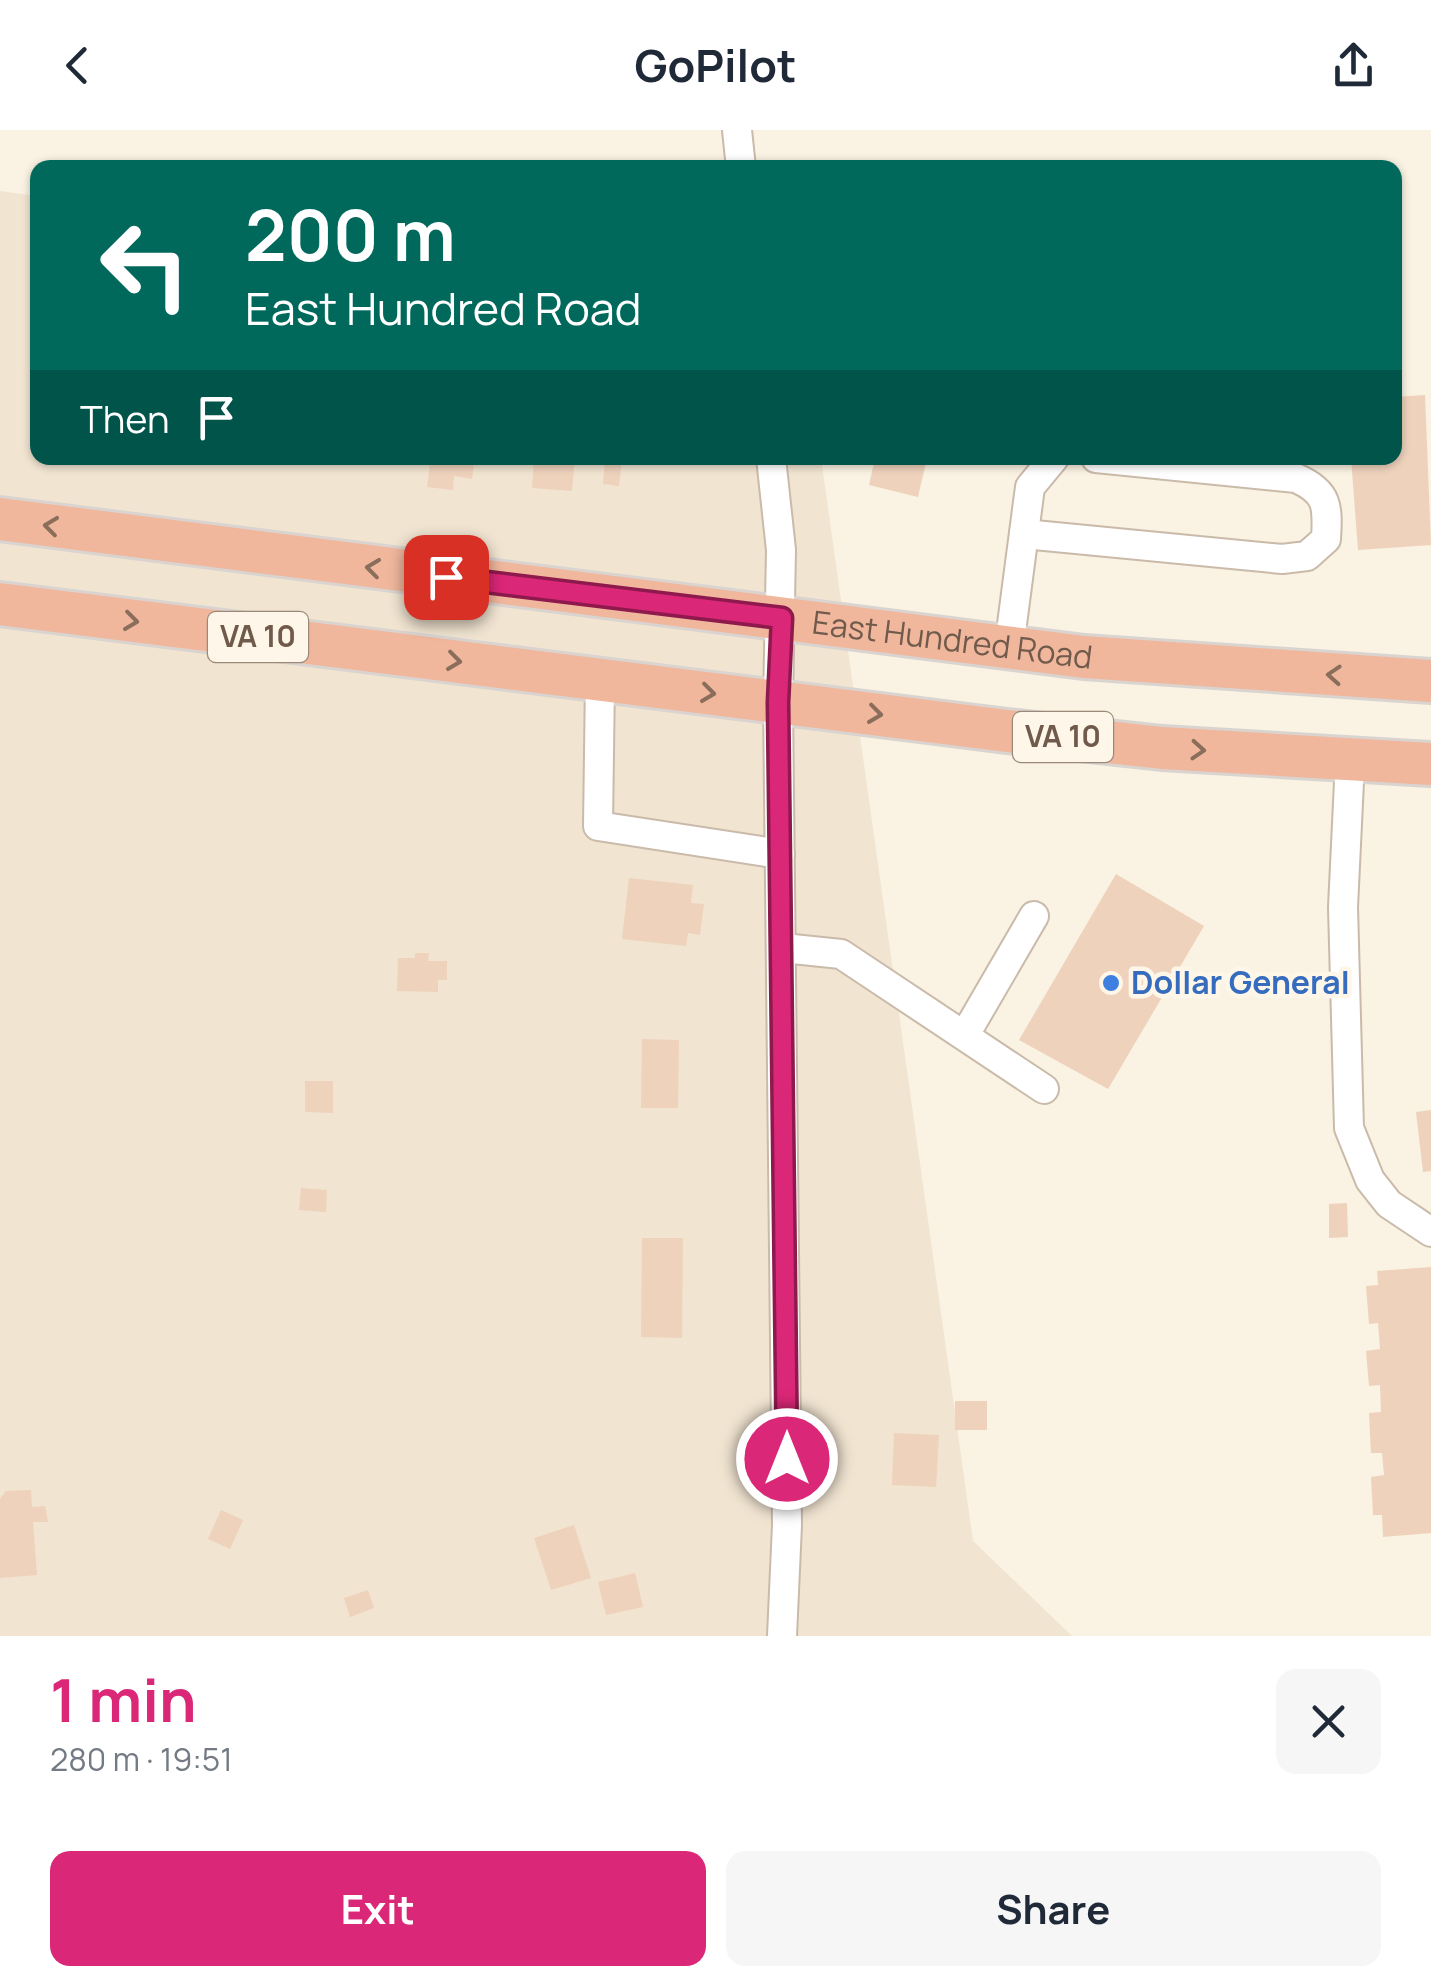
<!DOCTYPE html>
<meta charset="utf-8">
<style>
:root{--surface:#fff;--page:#f6f6f7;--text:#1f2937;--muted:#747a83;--accent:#db2777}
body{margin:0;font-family:Manrope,sans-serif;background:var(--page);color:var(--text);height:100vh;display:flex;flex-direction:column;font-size:38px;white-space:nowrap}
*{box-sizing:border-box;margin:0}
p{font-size:32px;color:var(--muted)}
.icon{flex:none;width:55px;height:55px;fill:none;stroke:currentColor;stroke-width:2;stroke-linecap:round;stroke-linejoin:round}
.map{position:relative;height:1506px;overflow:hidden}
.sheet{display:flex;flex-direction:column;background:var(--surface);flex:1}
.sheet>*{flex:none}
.top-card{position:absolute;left:30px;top:30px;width:1372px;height:305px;border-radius:20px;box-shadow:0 2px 8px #0004;background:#00695c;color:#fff;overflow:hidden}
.pin{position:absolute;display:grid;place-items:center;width:85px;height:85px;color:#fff;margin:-42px;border-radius:20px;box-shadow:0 5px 15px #0006}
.me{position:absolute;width:110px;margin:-55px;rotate:0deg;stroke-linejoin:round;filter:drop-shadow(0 0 8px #0008)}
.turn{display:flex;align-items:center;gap:35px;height:210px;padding:0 50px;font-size:45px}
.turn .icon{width:130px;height:130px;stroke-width:2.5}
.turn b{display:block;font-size:70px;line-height:85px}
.then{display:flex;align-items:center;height:95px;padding:0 50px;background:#0003;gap:20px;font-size:38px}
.round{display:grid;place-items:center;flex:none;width:105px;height:105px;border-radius:20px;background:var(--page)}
.head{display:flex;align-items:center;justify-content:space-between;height:170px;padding:0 50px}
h1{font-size:60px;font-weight:700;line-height:75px;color:var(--accent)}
.primary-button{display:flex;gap:20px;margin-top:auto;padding:20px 50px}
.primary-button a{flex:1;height:115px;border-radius:20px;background:var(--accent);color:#fff;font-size:40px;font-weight:700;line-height:115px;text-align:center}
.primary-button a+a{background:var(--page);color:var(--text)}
header{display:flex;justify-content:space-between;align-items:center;height:130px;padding:0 50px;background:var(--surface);font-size:45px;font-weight:700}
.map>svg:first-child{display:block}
.residential{fill:#f1e4d1}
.building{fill:#eed2bc}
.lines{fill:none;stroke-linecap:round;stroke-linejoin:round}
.minor-casing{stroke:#cabaaa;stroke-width:32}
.highway-casing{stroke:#dad4d0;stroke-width:48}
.minor{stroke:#fff;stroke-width:28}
.highway{stroke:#f0b79d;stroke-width:42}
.oneway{stroke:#8a6d5b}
.route-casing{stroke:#8e194d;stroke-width:25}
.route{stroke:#db2777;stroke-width:18}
.shop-dot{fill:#3f7fe0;stroke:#fef6e8;stroke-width:4}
.labels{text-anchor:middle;stroke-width:9;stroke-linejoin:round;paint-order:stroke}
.shield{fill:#fef6e8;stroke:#9b897a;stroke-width:2.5}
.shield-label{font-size:30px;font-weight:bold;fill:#705a4b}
.street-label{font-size:32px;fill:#705a4b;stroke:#fef6e8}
.shop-label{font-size:32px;font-weight:bold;fill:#366cbe;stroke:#fef6e8;text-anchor:start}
</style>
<header><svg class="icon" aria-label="back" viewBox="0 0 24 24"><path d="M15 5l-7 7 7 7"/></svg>GoPilot<svg class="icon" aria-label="share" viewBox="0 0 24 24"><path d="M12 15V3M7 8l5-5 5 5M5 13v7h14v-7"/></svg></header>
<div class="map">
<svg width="1431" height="1506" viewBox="0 0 1431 1506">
<rect width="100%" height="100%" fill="#faf2e2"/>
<polygon class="residential" points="0,61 37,66 38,328 821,328 973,1411 1072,1506 0,1506"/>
<g class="building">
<polygon points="1425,265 1431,415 1358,420 1351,328 1395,328 1395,267"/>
<polygon points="431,328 475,328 472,349 454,346 453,360 427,357"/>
<polygon points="534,328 575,328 572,361 532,358"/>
<polygon points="605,328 622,330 619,356 603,354"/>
<polygon points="875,328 927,328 918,367 869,355"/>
<polygon points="1116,744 1204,796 1108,959 1019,910"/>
<polygon points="629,748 693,755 691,773 704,774 700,805 688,803 686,816 622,809"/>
<polygon points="415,823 429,823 428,831 447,831 447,850 438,850 438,862 397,861 398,828 415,828"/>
<polygon points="642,909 679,910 678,978 641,978"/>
<polygon points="305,951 333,951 333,983 305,982"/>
<polygon points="1431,980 1431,1041 1423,1042 1416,982"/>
<polygon points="301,1058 327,1060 326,1082 299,1080"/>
<polygon points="1347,1073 1348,1107 1329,1108 1329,1074"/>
<polygon points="642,1108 683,1108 682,1208 641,1207"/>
<polygon points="1431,1137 1431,1403 1383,1407 1382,1385 1373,1385 1371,1347 1384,1345 1382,1323 1371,1323 1369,1283 1381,1282 1380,1255 1369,1256 1366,1221 1380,1219 1378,1193 1369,1194 1366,1156 1378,1155 1377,1141"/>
<rect x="955" y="1271" width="32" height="29"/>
<polygon points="894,1303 939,1305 936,1357 892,1355"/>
<polygon points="31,1360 32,1377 45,1376 48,1392 33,1392 37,1445 0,1448 0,1369 6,1361"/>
<polygon points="221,1380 243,1390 230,1419 208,1409"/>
<polygon points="574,1395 591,1448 551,1460 534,1408"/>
<polygon points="635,1443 643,1477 606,1485 598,1452"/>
<polygon points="368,1460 374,1478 350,1487 344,1468"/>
</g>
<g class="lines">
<g class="minor-casing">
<g id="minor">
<polyline points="737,0 741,38"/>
<polyline points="771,328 781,420 778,572 787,1395 782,1506"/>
<path d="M1024 404 1282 429 1307 426 1326 409C1328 376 1328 362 1296 348L1096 328"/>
<polyline points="1009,517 1030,357 1054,328"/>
<polyline points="600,550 598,696 780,724"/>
<polyline points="1350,631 1343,777 1349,998 1370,1050 1389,1074 1431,1102"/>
<polyline points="783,818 841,824 1044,959"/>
<polyline points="966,903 1034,786"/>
</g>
</g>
<g class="highway-casing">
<g id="highway">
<path id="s1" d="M0 389 1084 527 1431 551"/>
<polyline points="0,474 1007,601 1162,618 1431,634"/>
</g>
</g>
<use href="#minor" class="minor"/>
<use href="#highway" class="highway"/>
</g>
<defs><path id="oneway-chevron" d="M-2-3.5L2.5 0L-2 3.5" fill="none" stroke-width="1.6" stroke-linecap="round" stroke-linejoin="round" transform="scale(2.5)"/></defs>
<g class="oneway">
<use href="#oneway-chevron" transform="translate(51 396) rotate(-173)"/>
<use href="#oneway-chevron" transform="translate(373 438) rotate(-173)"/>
<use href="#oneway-chevron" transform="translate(131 491) rotate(7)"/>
<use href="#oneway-chevron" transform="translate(454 531) rotate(7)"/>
<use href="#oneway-chevron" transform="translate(1334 545) rotate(-176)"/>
<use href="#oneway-chevron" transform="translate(708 563) rotate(7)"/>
<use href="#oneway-chevron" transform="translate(875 584) rotate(7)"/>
<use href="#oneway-chevron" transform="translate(1198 620) rotate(4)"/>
</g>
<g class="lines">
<g class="route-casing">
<polyline id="route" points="446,447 782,488 778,572 787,1329"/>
</g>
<use href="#route" class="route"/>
</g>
<circle class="shop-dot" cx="1111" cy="853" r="10"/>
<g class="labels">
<g class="shield">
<rect x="208" y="482" width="100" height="50" rx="8"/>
<rect x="1013" y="582" width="100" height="50" rx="8"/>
</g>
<g class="shield-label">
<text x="258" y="517">VA 10</text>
<text x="1063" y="617">VA 10</text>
</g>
<g class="street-label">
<text dy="11" stroke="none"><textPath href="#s1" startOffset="960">East Hundred Road</textPath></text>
</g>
<g class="shop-label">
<text x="1131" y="864">Dollar General</text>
</g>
</g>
</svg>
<div class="pin" style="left:446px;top:447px;background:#d93025"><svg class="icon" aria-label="arrive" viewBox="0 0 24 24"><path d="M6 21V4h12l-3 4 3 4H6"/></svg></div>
<svg class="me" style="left:787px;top:1329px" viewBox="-20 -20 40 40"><circle r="17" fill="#db2777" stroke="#fff" stroke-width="3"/><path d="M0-11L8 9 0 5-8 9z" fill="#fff"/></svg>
<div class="top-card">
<div class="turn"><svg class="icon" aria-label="left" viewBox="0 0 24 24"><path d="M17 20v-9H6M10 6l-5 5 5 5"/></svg><div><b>200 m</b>East Hundred Road</div></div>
<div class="then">Then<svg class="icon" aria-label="arrive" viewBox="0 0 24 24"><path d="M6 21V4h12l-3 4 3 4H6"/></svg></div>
</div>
</div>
<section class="sheet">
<div class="head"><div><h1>1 min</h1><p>280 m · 19:51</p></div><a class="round"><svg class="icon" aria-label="close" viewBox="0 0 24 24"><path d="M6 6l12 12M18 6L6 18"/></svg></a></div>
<div class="primary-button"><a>Exit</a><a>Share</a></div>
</section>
